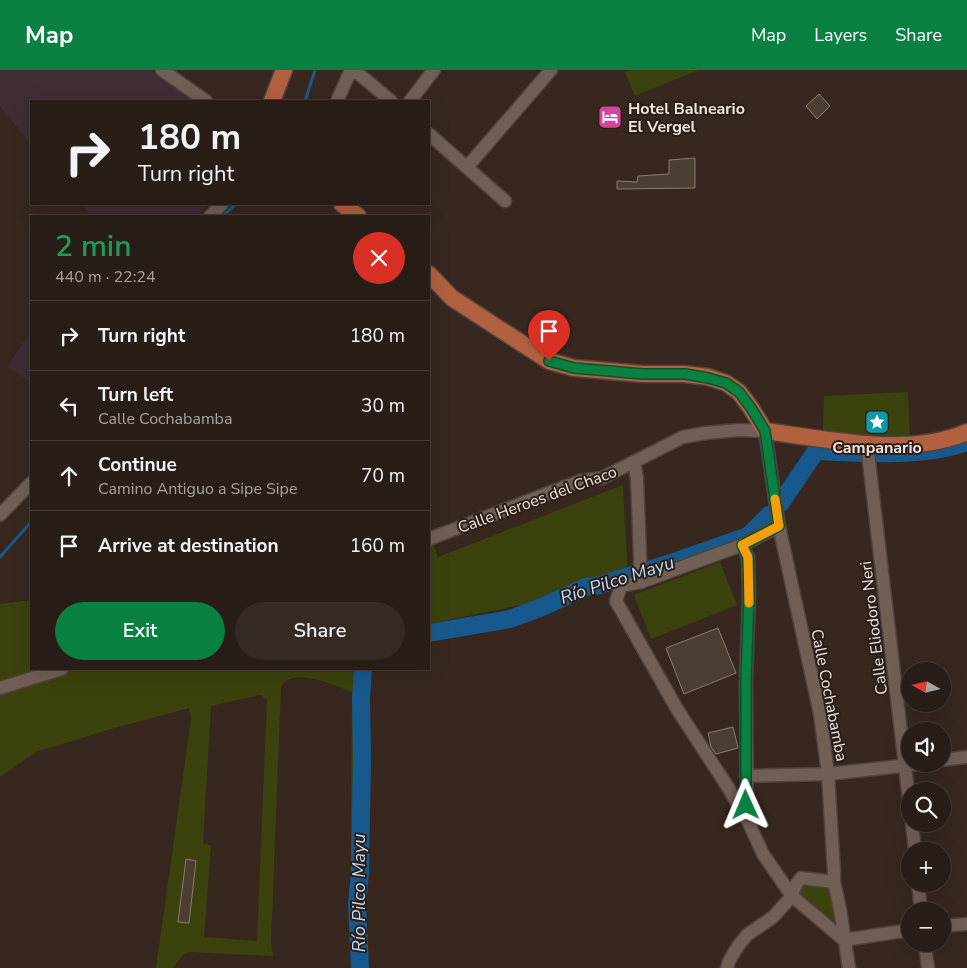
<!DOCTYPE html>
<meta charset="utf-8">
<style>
:root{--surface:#291d17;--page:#352a24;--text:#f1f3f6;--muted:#a5a2a1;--line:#453b36;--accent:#0b8043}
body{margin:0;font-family:"Nunito Sans",sans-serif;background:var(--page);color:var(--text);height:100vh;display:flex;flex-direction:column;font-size:19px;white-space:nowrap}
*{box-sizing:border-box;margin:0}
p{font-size:16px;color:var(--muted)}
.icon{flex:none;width:28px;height:28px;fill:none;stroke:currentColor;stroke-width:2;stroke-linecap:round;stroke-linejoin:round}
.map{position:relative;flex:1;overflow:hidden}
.sheet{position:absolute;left:30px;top:145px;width:400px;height:455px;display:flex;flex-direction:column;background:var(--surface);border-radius:0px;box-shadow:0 5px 20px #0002,0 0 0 1px var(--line)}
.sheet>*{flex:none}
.banner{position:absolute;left:30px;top:30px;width:400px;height:105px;border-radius:0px;box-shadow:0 5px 20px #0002,0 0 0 1px var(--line);background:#291d17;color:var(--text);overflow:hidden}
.needle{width:32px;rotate:278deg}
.buttons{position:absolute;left:901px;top:592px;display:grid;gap:10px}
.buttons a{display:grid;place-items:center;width:50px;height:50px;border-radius:50%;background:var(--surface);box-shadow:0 5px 20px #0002,0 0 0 1px var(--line);font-size:25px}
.pin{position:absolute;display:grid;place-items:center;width:42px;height:42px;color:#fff;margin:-51px -21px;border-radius:50% 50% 50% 0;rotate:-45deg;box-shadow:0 0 5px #0007}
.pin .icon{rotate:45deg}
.me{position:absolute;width:55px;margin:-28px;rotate:359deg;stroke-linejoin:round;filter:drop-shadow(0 0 4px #0008)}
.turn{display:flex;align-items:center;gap:18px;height:105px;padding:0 25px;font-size:22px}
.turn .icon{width:65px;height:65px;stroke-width:2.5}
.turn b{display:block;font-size:35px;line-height:42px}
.round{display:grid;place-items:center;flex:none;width:52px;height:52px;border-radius:26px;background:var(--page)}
.headline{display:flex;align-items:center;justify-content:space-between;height:85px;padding:0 25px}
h1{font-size:30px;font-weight:600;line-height:38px;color:#1e9e55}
.cta{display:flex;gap:10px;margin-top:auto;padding:10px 25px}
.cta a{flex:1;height:58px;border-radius:30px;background:var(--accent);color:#fff;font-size:20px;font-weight:600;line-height:58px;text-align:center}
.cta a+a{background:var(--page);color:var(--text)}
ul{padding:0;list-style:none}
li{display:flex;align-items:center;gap:15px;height:70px;padding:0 25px;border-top:1px solid var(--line)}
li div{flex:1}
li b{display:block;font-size:19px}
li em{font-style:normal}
header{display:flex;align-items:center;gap:30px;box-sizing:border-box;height:70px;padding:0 25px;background:var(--accent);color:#fff}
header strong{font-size:24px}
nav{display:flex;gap:28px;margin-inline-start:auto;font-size:18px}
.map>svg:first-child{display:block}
.industrial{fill:#3f2c34}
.green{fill:#3c420d;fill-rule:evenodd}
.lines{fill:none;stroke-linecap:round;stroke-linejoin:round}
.stream{stroke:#18598d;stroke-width:3}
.river{stroke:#18598d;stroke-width:18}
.building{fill:#4c3e32;stroke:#8b7c6e}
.minor-casing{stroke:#50423c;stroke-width:15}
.major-casing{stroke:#50423c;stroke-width:19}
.minor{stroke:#715f56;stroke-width:12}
.major{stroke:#b16040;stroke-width:16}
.route-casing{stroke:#07532c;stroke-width:12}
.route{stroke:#0b8043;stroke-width:9}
.slow{stroke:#f59e0b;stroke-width:9}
.labels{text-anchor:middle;stroke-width:4;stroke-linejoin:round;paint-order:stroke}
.poi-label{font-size:16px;font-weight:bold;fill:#f0e5e0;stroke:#2c1d16;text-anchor:start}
.street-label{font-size:16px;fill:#f0e5e0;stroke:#2c1d16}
.water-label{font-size:18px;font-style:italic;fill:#bedefd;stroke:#2c1d16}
</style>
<header>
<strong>Map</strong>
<nav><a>Map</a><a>Layers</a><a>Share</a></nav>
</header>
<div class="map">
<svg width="967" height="898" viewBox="0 0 967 898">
<rect width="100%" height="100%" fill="#37271f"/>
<g class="industrial">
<polygon points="0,0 152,0 194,31 31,31 31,74 0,37"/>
<polygon points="81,134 209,134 196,146 91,146"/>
<polygon points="31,261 31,312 7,297"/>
</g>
<g class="green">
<polygon points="630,0 698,0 635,26 625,2"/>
<polygon points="908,322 910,367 884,370 823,360 824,326"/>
<polygon points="623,415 628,507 526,534 429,554 429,463 438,487"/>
<polygon points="720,492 737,535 651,569 634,525"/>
<path d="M31 530V599H363L361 629 362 687 360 803 357 834 360 890 350 881 352 622C335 616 303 600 286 611 284 612 282 615 281 617L271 873 273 886 189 882 182 886 173 898H156L191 649 189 638 111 659 36 682 0 707V534ZM260 625 267 630 257 871 204 867 211 776 203 773 211 636Z"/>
<polygon points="807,813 826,816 831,819 836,852 827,846 818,838 799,826 801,816"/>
</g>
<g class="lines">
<g class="stream">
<polyline points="305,31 315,0"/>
<polyline points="223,146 236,134"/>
<polyline points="0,487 31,452"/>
</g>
<g class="river">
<path d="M874 383C902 384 941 382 967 372"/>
<polyline points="780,434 816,381 862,383"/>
<polyline points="429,563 510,549 542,537 586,517 600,515 674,492 748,466 769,445"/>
<polyline points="360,898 357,834 360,803 362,687 361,629 363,599"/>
</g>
</g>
<g class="building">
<polygon points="819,24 830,36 817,49 806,36"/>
<polygon points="695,88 695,118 617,119 617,111 637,112 638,106 669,104 669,90"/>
<polygon points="718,558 736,603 684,624 666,578"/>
<polygon points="733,657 738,678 716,684 711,677 708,663"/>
<polygon points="186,789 196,791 189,853 178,852"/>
</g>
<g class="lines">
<g class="minor-casing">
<g id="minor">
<polyline points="162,0 206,31"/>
<polyline points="350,2 359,4 391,31"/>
<polyline points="337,31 351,0"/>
<polyline points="410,31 434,0"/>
<polyline points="429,64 505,131"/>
<polyline points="467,97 551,0"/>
<polyline points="210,146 222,134"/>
<polyline points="867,375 910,738"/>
<polyline points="634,392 637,408 641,512"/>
<polyline points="0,445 31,413"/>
<polyline points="429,469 580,411 602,408 683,367 705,363 739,360 765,361 779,456 820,644 828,704 834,802 834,812 840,839 849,898"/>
<polyline points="742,475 748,487 749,526 746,610 747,749 763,784 792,826 844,870 910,860"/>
<polyline points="0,618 62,599"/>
<polyline points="942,690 967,687"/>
<polyline points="746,706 828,704 919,694"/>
<polyline points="745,747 729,719 677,639 616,531 621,516 641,512 742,475 779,456"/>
<polyline points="912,754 915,781"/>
<polyline points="918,814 921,841"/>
<polyline points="942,856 967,854"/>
<polyline points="925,874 928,898"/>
<polyline points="727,898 729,891 738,876 747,865 773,847 792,826 795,816 801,808 834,812"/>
</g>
</g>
<g class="major-casing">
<g id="major">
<polyline points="272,31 284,0"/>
<polyline points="342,134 358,146"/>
<path d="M429 204 452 228 549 291 574 298 643 304H685L708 307 726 313 739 322 751 338 765 361C828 369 906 388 967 362"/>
</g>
</g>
<use href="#minor" class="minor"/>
<use href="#major" class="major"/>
</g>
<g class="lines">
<g class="route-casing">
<polyline id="route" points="549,291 574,298 643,304 685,304 708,308 726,313 739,322 751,338 765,361 779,456 742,475 748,487 749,526 746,610 746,735"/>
</g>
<use href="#route" class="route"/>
<polyline class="slow" points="749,533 748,487 742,475 779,456 775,429"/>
</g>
<defs>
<g id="hotel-square" transform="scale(1.25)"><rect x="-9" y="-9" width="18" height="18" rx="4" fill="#d1479c" stroke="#2c1d16"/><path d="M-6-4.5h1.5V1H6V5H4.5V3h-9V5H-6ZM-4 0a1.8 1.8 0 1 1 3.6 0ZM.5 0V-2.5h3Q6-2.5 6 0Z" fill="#fff"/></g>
<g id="sight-square" transform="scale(1.25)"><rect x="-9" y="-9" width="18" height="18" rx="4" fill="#0f9aa8" stroke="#2c1d16"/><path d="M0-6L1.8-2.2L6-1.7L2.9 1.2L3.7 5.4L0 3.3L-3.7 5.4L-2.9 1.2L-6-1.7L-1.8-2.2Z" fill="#fff"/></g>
</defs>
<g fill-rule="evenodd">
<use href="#hotel-square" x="610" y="47"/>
<use href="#sight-square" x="877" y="352"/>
</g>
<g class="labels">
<g class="poi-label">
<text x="628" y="44">Hotel Balneario<tspan x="628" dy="18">El Vergel</tspan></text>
<text x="877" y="383" text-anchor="middle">Campanario</text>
</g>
<g class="street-label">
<text transform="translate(537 429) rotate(-20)" y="6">Calle Heroes del Chaco</text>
<text transform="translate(873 558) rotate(-97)" y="6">Calle Eliodoro Neri</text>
<text transform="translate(830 625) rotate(79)" y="6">Calle Cochabamba</text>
</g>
<g class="water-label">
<text transform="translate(617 510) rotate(-18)" y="6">Río Pilco Mayu</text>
<text transform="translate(359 823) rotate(-90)" y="6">Río Pilco Mayu</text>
</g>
</g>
</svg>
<div class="buttons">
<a><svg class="needle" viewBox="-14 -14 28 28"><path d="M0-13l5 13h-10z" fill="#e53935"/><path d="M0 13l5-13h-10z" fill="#a5a2a1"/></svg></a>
<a><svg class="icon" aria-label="sound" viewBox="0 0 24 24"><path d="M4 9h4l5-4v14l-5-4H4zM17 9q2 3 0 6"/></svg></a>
<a><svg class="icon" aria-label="search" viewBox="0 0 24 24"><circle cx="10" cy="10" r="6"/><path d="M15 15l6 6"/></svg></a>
<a>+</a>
<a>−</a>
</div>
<div class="pin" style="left:549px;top:291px;background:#d93025"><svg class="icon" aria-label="arrive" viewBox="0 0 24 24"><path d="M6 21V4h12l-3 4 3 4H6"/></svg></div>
<svg class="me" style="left:746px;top:735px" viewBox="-20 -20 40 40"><path d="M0-17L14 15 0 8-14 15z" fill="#0b8043" stroke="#fff" stroke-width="4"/></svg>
<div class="banner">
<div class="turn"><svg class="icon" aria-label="right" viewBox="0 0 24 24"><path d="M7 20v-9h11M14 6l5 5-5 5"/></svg><div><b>180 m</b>Turn right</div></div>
</div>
<section class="sheet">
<div class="headline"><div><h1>2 min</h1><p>440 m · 22:24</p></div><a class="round" style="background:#d93025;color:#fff"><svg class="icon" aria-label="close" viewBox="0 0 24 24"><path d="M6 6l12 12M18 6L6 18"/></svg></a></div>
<ul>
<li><svg class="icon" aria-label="right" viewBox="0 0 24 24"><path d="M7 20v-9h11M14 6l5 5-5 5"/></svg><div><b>Turn right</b></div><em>180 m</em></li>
<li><svg class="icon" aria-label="left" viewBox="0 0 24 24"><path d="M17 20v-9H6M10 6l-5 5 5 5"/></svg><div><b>Turn left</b><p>Calle Cochabamba</p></div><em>30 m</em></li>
<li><svg class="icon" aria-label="ahead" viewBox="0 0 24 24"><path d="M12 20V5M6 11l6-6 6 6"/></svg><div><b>Continue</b><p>Camino Antiguo a Sipe Sipe</p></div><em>70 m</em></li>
<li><svg class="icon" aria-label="arrive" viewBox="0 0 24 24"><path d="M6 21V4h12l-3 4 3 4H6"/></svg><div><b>Arrive at destination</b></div><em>160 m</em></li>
</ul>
<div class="cta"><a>Exit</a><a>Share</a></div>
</section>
</div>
